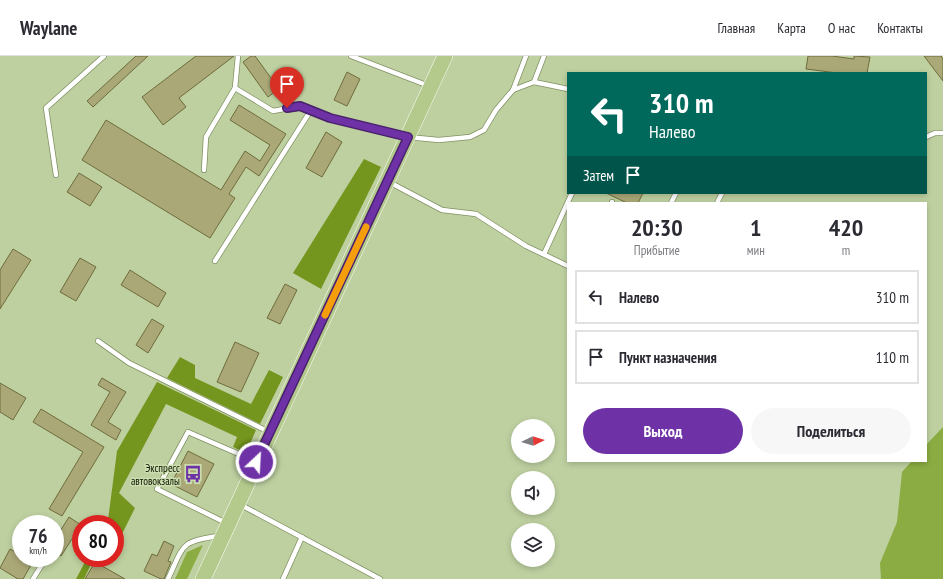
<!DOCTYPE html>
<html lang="ru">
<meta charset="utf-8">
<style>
:root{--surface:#fff;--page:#f7f7f7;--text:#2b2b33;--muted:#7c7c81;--line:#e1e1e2;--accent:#6f31a6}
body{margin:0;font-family:"PT Sans Narrow",sans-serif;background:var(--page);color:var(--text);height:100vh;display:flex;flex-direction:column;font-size:15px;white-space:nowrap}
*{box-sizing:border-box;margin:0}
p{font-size:13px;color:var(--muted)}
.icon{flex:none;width:22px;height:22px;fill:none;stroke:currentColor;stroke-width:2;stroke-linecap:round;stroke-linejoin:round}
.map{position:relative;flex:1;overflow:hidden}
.sheet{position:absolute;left:567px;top:146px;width:360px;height:260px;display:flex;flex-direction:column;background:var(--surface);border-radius:0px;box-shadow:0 2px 6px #0003}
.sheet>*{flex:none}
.banner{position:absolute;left:567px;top:16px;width:360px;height:122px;border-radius:0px;box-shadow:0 2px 6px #0003;background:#00695c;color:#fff;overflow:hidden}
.needle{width:26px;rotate:85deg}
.controls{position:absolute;left:511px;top:363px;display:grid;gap:8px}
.controls a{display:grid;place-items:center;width:44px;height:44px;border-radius:50%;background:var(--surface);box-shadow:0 2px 6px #0003;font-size:20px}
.speed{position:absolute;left:12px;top:459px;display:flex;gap:8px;font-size:20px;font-weight:700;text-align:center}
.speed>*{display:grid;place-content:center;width:52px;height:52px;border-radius:50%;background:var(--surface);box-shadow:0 2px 6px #0003;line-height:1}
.speed small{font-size:10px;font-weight:400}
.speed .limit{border:6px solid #d22;background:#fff;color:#111}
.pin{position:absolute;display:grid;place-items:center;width:34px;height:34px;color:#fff;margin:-41px -17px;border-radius:50% 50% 50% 0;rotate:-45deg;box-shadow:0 0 4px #0007}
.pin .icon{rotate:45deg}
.me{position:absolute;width:44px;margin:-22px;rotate:25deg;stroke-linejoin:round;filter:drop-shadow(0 0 3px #0008)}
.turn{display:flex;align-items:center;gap:14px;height:84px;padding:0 16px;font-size:18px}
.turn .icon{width:52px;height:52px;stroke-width:2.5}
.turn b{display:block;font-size:28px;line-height:34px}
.then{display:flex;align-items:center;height:38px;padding:0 16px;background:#0003;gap:8px;font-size:15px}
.eta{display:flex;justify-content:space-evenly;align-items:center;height:68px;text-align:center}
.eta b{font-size:24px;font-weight:700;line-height:28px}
.primary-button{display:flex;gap:8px;margin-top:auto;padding:8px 16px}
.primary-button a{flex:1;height:46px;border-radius:24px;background:var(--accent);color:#fff;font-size:16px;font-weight:700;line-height:46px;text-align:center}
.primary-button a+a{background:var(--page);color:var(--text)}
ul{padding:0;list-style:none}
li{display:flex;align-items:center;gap:12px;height:54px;margin:0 8px 6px;padding:0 8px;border:2px solid var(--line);border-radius:0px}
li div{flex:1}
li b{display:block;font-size:15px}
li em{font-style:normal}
header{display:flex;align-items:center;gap:24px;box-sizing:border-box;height:56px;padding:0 20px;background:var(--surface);border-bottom:1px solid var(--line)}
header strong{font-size:19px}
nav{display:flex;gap:22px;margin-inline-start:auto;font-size:14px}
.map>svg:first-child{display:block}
.green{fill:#8bac42}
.forest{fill:#75961e}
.building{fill:#aba877;stroke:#6f6c3d}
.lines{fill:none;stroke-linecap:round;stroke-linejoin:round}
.service-casing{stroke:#809063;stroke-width:6}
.trunk-casing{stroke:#fff;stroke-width:16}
.service{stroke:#fff;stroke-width:4.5}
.trunk{stroke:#b4ca8c;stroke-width:15}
.route-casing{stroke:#48206c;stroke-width:10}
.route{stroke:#6f31a6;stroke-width:7}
.slow{stroke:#f59e0b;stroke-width:7}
.labels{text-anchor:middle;stroke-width:3;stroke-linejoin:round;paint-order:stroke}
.poi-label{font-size:11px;fill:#0e1404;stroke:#cbddad;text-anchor:end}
</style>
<header>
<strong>Waylane</strong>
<nav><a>Главная</a><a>Карта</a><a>О нас</a><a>Контакты</a></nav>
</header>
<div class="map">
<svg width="943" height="523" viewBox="0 0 943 523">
<rect width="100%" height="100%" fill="#bed0a0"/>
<g class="green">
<polygon points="943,371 943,523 881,523 880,507 897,466 902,416 912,405 926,405 926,389"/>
<polygon points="203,489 187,523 175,523 187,496"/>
</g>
<g class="forest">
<polygon points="364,103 381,111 321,233 293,217"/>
<polygon points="180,301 195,309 195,322 251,348 269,314 283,321 260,368 167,322"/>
<polygon points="157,326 256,374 246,397 233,391 237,381 166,348 119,437 135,452 115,492 115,468 106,468 108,464 117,395"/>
<polygon points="87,502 110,502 108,506 94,502 84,523 76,523"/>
</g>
<g class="building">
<polygon points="136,0 148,0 93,51 87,45"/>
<polygon points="196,0 234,0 179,42 186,51 163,69 142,41"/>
<polygon points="251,0 255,0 279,33 268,41 243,6"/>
<polygon points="808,0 832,0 854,3 854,0 870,1 867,17 837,17 806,13"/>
<polygon points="924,0 941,0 943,3 943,25"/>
<polygon points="347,16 360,23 347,50 334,44"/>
<polygon points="239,49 286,78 259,120 246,111 229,138 235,142 210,182 82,104 106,64 221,134 245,95 260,105 270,89 230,64"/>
<polygon points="326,76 342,86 322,121 306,112"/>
<polygon points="79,117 102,131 90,150 67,136"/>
<polygon points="606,137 643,137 638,147 627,147"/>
<polygon points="13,193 31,204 0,253 0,214"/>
<polygon points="80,202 96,211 76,245 60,236"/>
<polygon points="130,214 166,237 158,251 121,229"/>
<polygon points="285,228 297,234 280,268 267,262"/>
<polygon points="152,263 164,270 148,297 136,289"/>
<polygon points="235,286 259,297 241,336 217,326"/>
<polygon points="102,322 126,336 108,366 121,374 116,384 91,369 110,336 98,329"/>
<polygon points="0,327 26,342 13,364 0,356"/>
<polygon points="41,353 104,391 62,460 49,453 83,396 33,366"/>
<polygon points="188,395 214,408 197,441 171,428"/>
<polygon points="69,461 81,469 61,500 55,496 55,483"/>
<polygon points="164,485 174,490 168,505 171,506 164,523 161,523 144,515 152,498 157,500"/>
<polygon points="10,493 21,499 21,502 35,502 23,523 18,523 0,512"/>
<polygon points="95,506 125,523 85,523"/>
</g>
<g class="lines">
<g class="service-casing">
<g id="service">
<polyline points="351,0 429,30"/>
<polyline points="534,26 544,0"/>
<polyline points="235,32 238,0"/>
<polyline points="513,34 526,0"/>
<polyline points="926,81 935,77 943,77"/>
<polyline points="204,114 206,81 235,32 273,55 300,50 329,62 407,81 439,84 470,81 484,74 496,54 513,34 534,26 568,33"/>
<polyline points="56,119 46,52 104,0"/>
<polyline points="389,126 442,154 476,158 526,190 568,210"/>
<polyline points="612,147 612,146"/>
<polyline points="671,147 676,137"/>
<polyline points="717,147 722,137"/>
<polyline points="544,198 572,137"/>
<polyline points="215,205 311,54"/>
<polyline points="98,285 129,307 269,376"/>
<polyline points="241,449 380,523"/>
<polyline points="226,467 157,433 188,376 255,405"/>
<polyline points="33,523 46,502"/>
<path d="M168 523C184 489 180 485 219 480"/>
<polyline points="283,523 302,481"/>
</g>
</g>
<g class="trunk-casing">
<polyline id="trunk" points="203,523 445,0"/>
</g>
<use href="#service" class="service"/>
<use href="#trunk" class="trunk"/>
</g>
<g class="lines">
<g class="route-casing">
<polyline id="route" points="256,406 408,81 330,62 300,50 287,52"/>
</g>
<use href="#route" class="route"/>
<polyline class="slow" points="325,259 366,171"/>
</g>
<defs>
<g id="bus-bare" transform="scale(1.38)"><path d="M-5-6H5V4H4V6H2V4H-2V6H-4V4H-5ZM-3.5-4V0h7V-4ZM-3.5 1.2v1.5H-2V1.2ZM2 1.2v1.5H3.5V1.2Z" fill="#6f31a6" stroke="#cbddad" stroke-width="2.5" paint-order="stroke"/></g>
</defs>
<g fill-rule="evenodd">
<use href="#bus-bare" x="193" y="418"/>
</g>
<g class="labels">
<g class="poi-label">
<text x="180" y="416">Экспресс<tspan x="180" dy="13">автовокзалы</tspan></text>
</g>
</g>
</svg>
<div class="controls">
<a><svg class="needle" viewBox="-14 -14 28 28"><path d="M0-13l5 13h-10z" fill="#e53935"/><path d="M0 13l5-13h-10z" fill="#7c7c81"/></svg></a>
<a><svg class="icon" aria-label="sound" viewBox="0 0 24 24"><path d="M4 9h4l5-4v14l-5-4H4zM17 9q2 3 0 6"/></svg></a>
<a><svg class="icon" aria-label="layers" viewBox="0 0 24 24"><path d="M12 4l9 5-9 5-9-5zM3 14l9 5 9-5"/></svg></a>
</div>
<div class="speed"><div>76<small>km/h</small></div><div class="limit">80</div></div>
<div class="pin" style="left:287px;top:52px;background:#d93025"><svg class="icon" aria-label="arrive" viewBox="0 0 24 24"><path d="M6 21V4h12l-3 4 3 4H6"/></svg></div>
<svg class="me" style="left:256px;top:406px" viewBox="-20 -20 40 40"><circle r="17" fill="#6f31a6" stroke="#fff" stroke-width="3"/><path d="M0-11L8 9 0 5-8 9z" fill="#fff"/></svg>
<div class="banner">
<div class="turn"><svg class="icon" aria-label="left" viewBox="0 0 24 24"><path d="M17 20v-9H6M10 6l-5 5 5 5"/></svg><div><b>310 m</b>Налево</div></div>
<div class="then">Затем<svg class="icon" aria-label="arrive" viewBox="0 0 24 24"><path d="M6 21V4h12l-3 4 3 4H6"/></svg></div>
</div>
<section class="sheet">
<div class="eta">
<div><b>20:30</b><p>Прибытие</p></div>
<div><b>1</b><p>мин</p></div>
<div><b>420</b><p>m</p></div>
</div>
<ul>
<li><svg class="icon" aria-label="left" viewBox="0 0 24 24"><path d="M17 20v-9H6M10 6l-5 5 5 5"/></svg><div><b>Налево</b></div><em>310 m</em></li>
<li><svg class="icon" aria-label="arrive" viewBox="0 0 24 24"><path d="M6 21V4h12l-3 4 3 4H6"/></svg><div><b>Пункт назначения</b></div><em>110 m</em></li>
</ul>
<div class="primary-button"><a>Выход</a><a>Поделиться</a></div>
</section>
</div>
